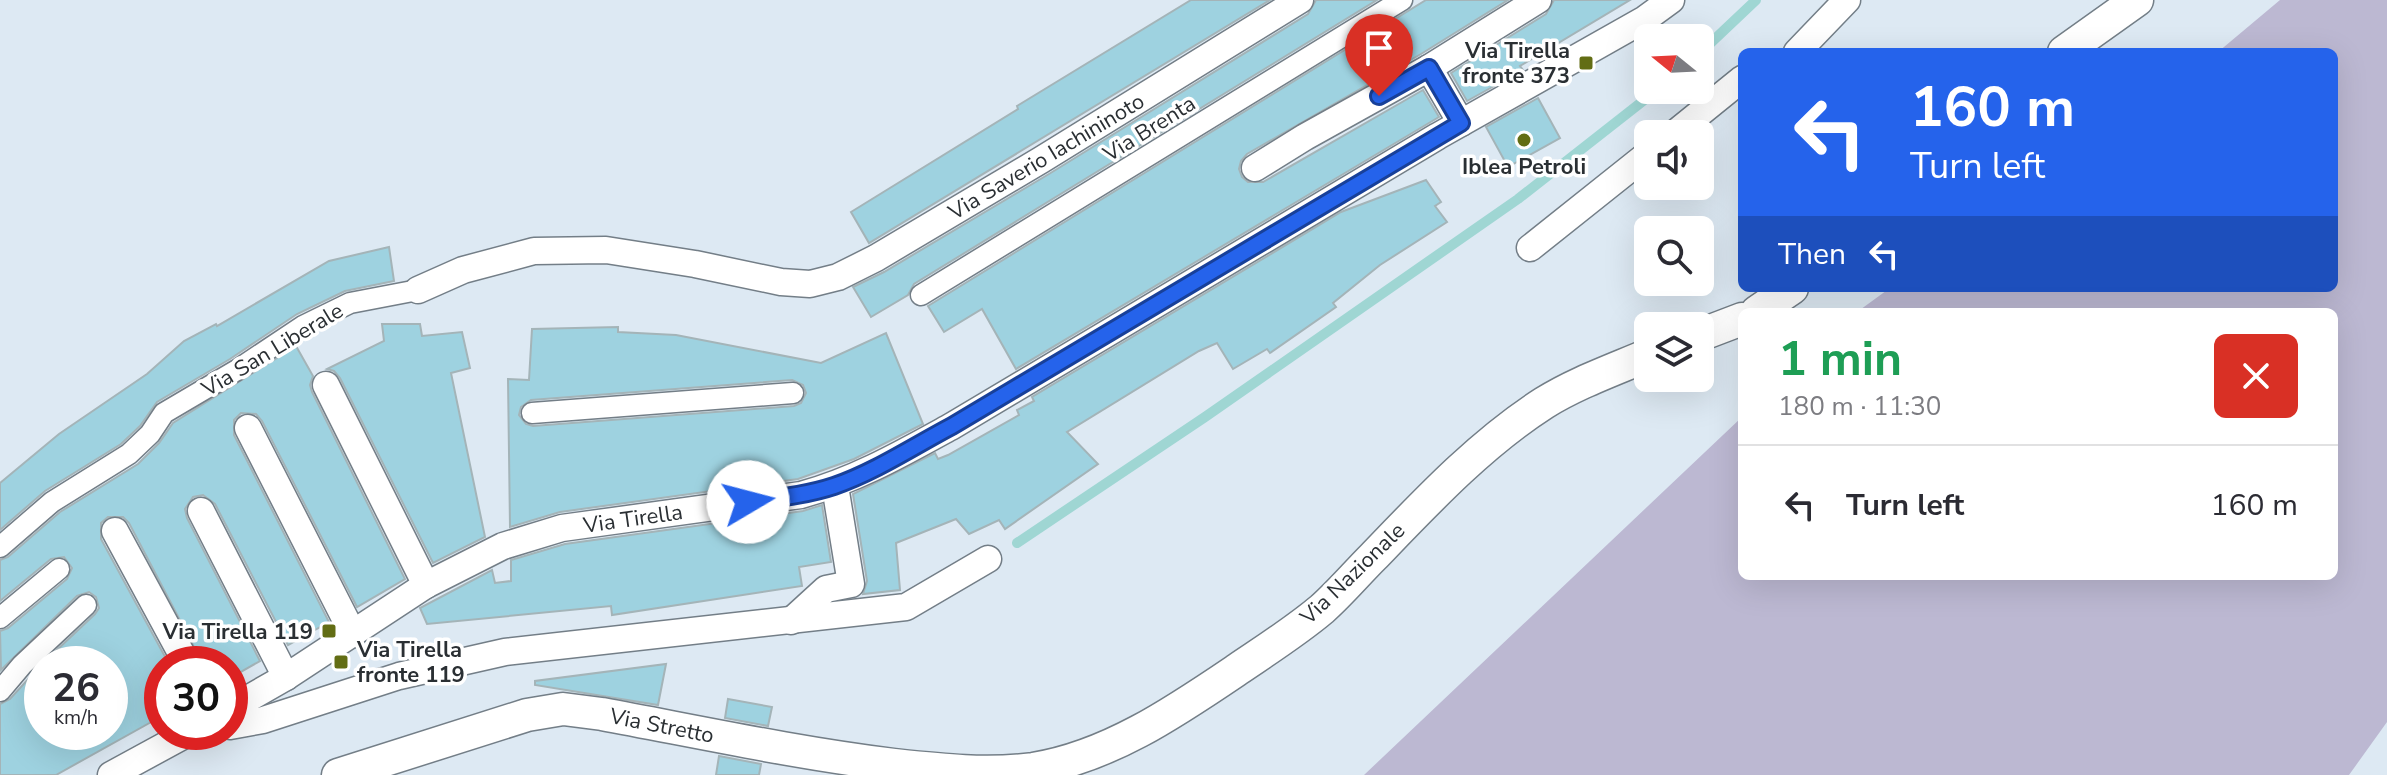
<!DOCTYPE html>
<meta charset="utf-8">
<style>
:root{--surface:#fff;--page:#f2f2f3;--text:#2b2b33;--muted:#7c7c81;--line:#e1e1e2}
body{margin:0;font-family:"Nunito Sans",sans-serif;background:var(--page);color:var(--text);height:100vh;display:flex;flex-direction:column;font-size:30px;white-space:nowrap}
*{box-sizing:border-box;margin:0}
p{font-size:26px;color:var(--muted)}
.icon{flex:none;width:44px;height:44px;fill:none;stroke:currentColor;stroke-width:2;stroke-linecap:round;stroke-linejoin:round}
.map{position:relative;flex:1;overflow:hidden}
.panel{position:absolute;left:1738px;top:308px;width:600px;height:272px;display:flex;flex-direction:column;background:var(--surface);border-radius:12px;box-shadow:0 8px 32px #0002}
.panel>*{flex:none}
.banner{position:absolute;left:1738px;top:48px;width:600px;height:244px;border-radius:12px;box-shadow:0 8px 32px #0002;background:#2563eb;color:#fff;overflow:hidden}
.needle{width:52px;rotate:288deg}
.controls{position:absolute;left:1634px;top:24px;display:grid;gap:16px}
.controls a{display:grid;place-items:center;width:80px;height:80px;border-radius:12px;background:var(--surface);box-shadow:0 8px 32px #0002;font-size:40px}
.speed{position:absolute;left:24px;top:646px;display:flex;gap:16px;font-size:40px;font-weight:700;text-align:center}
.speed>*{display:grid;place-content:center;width:104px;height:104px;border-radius:50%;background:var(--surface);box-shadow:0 8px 32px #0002;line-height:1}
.speed small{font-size:20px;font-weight:400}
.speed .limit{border:12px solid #d22;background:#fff;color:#111}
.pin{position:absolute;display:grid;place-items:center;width:68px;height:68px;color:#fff;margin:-82px -34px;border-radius:50% 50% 50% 0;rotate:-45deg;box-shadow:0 0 8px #0007}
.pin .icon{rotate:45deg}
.me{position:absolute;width:88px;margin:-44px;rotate:82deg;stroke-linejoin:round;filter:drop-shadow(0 0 6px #0008)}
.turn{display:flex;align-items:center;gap:28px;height:168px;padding:0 40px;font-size:36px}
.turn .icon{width:104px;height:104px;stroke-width:2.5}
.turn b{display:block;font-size:56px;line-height:68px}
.then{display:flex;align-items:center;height:76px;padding:0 40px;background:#0003;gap:16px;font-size:30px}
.round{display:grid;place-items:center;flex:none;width:84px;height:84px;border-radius:12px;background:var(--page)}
.headline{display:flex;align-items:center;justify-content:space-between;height:136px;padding:0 40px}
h1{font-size:48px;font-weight:700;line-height:60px;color:#1e9e55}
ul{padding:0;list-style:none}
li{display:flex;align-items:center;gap:24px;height:120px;padding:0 40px;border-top:2px solid var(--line)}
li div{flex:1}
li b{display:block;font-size:30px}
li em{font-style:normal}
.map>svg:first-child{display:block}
.green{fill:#bcb8d2}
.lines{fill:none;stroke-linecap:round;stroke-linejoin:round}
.stream{stroke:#9fd6d3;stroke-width:10}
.building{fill:#9ed2e0;stroke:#a4b4b8;stroke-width:2;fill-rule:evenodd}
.pedestrian-casing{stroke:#737e87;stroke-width:23}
.minor-casing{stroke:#737e87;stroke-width:29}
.tertiary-casing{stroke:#737e87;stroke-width:35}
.pedestrian{stroke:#fff;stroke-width:20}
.minor{stroke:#fff;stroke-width:26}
.tertiary{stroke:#fff;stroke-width:32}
.route-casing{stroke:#184099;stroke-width:20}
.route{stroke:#2563eb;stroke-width:14}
.poi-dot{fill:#626d14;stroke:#fff;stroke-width:3}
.labels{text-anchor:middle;stroke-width:7;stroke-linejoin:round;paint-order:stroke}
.poi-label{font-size:22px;font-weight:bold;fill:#2a2f33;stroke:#fff;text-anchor:end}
.street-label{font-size:22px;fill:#2a2f33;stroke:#fff}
</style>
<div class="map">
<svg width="2387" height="775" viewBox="0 0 2387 775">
<rect width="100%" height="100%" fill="#dde9f3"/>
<polygon class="green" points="2280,0 2387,0 2387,722 2349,775 1364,775 1742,417 1742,576 2334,576 2334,312 1857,312 1890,288 2334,288 2334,52 2218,52"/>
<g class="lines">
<g class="stream">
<polyline points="1700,53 1756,0"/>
<polyline points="1017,543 1205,417 1518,199 1657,90"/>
</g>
</g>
<g class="building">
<polygon points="1191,0 1270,0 869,243 851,212 1018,109 1017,106"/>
<polygon points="1316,0 1377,0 914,284 908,295 871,317 853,287 884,272 1049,174 1308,14"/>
<polygon points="1426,0 1508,0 1421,54 1247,154 1241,161 1239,169 1242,177 1248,182 1263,182 1423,90 1439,117 1016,369 982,309 944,332 928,306"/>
<polygon points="1554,0 1630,0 1520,66 1523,70 1467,101 1451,73 1546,14"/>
<polygon points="1538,98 1560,138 1508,167 1486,127"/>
<polygon points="1426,180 1441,202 1435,206 1447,222 1380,265 1333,303 1336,307 1270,353 1267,349 1233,369 1217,343 1199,351 1067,432 1098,464 1005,529 999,520 969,534 956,519 896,543 900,590 863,594 867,581 853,494 935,453 938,459 948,455 1019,415 1017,410 1034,401 1032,397 1341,212"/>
<polygon points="389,247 394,281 345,291 297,314 230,359 157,402 140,426 121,444 45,491 0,530 0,483 59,434 147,374 184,341 216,324 217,326 329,261"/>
<polygon points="382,324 420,324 422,336 462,332 470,368 451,373 485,537 433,563 340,378 334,371 327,369 384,341"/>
<path d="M618 327V332L676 335 821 363 886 333 923 424 854 459 798 479 560 512 510 527 508 379 529 380 532 329ZM792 380 803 385 806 393 801 403 794 406 533 426 526 424 519 415 521 407 531 400Z"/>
<polygon points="296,346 313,376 310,385 312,392 405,579 357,607 262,421 256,414 241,413 234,420 234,435 329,622 288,645 215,504 203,495 193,497 185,509 187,518 260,661 230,678 230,664 203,664 129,523 123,517 108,517 101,523 101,539 169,664 162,664 162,716 56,775 0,775 0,704 10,699 42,664 42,732 110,732 110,664 42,664 95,614 99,608 96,597 89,592 77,596 1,670 0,631 8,628 67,579 72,568 64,557 51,559 0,601 0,560 8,557 60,512 138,464 159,443 173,423"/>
<polygon points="822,505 831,562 799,567 802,586 612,615 611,606 427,624 420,608 492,570 495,583 511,581 511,560 565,544 803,511"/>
<polygon points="666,664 658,705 535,685 535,681"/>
<polygon points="728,699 772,707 768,726 725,718"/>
<polygon points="719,756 761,764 759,775 716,775"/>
</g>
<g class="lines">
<g class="pedestrian-casing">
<g id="pedestrian">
<polyline points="921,295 1402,0"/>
<polyline points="532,413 793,393"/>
<polyline points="0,547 52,502 129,454 150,434 164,413 237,370 303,326 350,303 418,290"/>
<polyline points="0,618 59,569"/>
<polyline points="0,691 22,665 86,605"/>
</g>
</g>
<g class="minor-casing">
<g id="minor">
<polyline points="1797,52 1847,0"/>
<polyline points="1429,68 1461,123"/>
<polyline points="1674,134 1742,79"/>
<polyline points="1255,168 1305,137 1429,68 1538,0"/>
<polyline points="1530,248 1648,154"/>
<polyline points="418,290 463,270 534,251 606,250 695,264 781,282 810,284 838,277 876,258 1041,160 1300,0"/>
<polyline points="326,385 426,585"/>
<polyline points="248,428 353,634"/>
<polyline points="201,511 286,677"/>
<polyline points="115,531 187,664"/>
<polyline points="791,621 826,589 851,584 835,486"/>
<path d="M230 709 286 677 426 585 503 546 562 528 801 495C856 480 903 453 952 426L1438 136 1645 19 1671 0"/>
<polyline points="230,726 263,720 399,676 505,652 906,607 988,559"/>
<polyline points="111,775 190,732"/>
</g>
</g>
<g class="tertiary-casing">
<g id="tertiary">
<polyline points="2064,52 2137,0"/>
<polyline points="1757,312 1792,288"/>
<polyline points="1700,335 1742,319"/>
<path d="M338 775 527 715 563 709 602 714C699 732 796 753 894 765 941 770 986 775 1033 769 1109 757 1176 711 1238 669 1266 650 1296 631 1322 609 1340 593 1356 574 1373 557 1425 503 1480 444 1544 403 1576 383 1613 370 1648 355"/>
</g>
</g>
<use href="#pedestrian" class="pedestrian"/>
<use href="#minor" class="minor"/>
<use href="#tertiary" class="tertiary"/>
</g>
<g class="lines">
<g class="route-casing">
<path id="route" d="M748 502C777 498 807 495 834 486 875 472 914 446 952 426L1461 123 1429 68 1379 96"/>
</g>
<use href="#route" class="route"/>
</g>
<g class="poi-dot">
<rect x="1578" y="55" width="16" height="16" rx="4"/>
<circle cx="1524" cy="140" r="8"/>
<rect x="321" y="623" width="16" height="16" rx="4"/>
<rect x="333" y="654" width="16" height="16" rx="4"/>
</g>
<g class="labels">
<g class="poi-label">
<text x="1570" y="58">Via Tirella<tspan x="1570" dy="25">fronte 373</tspan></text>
<text x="1524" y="174" text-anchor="middle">Iblea Petroli</text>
<text x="313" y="639">Via Tirella 119</text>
<text x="357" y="657" text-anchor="start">Via Tirella<tspan x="357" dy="25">fronte 119</tspan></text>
</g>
<g class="street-label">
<text transform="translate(1149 128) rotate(-32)" y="8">Via Brenta</text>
<text transform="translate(1046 156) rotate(-31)" y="8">Via Saverio Iachininoto</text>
<text transform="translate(272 349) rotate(-31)" y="8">Via San Liberale</text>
<text transform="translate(633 518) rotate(-8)" y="8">Via Tirella</text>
<text transform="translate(1352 573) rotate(-44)" y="8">Via Nazionale</text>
<text transform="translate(662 725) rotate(11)" y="8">Via Stretto</text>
</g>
</g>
</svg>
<div class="controls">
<a><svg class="needle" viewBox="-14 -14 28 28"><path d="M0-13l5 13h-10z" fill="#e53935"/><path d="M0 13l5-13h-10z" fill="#7c7c81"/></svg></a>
<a><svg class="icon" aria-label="sound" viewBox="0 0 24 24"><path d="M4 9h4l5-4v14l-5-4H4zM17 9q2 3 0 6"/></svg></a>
<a><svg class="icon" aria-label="search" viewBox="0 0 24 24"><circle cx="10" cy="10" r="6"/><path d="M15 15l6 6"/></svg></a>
<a><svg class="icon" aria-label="layers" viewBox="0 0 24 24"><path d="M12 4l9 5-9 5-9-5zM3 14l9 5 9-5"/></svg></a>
</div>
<div class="speed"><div>26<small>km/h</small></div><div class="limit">30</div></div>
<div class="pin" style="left:1379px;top:96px;background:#d93025"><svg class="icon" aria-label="arrive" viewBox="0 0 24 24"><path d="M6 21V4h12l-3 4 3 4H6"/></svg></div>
<svg class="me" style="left:748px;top:502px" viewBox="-20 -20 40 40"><circle r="19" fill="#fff"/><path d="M0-13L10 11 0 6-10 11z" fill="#2563eb"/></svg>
<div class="banner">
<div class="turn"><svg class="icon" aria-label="left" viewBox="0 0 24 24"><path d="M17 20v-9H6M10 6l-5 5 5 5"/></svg><div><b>160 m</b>Turn left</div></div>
<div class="then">Then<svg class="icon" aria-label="left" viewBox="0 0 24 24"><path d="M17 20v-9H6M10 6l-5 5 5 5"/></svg></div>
</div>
<section class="panel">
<div class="headline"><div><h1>1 min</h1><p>180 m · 11:30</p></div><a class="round" style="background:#d93025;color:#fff"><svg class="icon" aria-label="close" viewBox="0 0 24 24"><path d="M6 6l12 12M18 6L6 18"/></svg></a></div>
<ul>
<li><svg class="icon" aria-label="left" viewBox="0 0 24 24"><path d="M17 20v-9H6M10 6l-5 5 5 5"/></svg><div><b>Turn left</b></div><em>160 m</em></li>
</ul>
</section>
</div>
